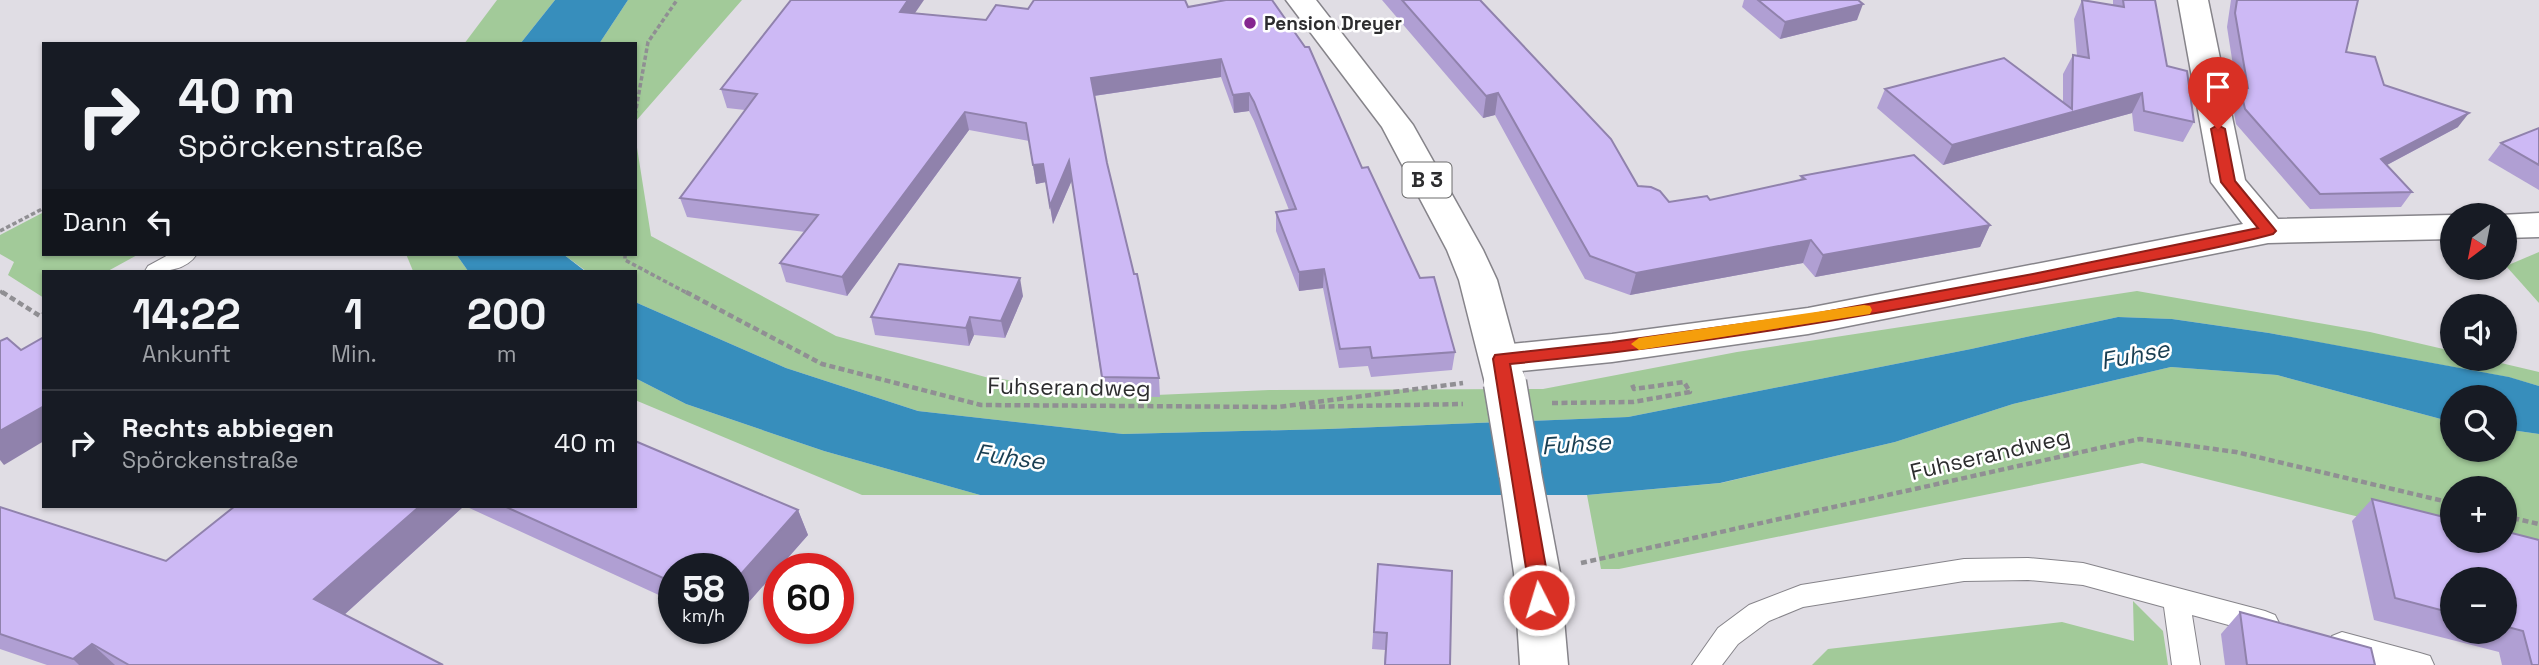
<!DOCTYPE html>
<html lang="de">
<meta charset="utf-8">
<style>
:root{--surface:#171b24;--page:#242831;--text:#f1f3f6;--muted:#9ea1a6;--line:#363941}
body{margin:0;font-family:"Space Grotesk",sans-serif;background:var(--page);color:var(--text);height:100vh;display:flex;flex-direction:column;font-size:26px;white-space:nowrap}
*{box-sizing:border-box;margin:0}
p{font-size:23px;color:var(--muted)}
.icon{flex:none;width:38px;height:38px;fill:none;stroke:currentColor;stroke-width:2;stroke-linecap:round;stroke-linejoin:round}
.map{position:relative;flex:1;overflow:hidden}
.panel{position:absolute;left:42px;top:270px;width:595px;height:238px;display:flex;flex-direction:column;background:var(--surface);border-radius:0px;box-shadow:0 2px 5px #0004}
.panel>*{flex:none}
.top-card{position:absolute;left:42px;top:42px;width:595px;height:214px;border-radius:0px;box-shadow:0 2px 5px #0004;background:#171b24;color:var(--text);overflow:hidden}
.needle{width:46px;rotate:212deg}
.fabs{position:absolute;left:2440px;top:203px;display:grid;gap:14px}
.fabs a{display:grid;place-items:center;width:77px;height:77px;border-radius:50%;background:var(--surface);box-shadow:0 2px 5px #0004;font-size:35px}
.speed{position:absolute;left:658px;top:553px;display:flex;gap:14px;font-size:35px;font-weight:700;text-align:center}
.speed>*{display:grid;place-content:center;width:91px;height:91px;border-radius:50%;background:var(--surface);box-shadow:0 2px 5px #0004;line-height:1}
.speed small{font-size:18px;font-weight:400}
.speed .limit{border:10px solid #d22;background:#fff;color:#111}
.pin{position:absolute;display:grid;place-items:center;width:60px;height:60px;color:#fff;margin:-72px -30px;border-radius:50% 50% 50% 0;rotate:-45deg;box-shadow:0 0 7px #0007}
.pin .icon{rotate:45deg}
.me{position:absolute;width:77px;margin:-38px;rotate:355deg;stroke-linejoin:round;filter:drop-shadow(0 0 5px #0008)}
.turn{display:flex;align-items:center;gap:24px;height:147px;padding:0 21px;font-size:32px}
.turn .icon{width:91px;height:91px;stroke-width:2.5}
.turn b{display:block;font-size:49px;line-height:60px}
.then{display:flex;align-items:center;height:66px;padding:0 21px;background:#0003;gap:14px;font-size:26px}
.eta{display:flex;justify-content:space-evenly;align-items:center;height:119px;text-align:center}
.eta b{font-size:42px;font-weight:700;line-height:49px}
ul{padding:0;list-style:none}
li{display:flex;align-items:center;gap:21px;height:105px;padding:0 21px;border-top:2px solid var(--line)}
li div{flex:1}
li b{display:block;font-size:26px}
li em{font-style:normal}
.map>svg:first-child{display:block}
.green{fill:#a2ca99}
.water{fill:#378ebc}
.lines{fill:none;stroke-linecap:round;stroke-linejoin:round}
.service-casing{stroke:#86848a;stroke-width:2}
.minor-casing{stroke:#86848a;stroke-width:3}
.primary-casing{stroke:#86848a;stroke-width:3}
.path-far1{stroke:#908f93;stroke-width:3.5;stroke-dasharray:4.5 2.5;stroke-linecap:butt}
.path{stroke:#908f93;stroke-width:4.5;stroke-dasharray:6 3.5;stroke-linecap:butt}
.service{fill:#fff;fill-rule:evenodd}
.minor{fill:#fff;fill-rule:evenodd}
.primary{fill:#fff;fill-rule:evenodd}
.primary-bridge-casing{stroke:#86848a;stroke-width:45;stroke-linecap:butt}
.primary-bridge{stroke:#fff;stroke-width:42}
.wall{fill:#b09fd3;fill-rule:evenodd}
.shaded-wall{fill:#9082ac}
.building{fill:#cdb9f5;stroke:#9082ac;stroke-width:2}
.route{fill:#d93025;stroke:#8d1f18;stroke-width:2}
.slow{fill:#f59e0b}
.poi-dot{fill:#852690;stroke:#fff;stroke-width:2.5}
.labels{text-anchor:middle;stroke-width:5;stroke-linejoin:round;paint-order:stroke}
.far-poi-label{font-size:19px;font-weight:bold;fill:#2d2d2f;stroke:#fff;text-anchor:start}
.shield{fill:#fff;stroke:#6c6c6d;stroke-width:2}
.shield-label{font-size:21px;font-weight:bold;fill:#2d2d2f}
.street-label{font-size:23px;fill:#2d2d2f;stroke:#fff}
.water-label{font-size:24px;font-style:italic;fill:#193e52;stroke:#fff}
</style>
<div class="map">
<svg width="2539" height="665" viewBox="0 0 2539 665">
<rect width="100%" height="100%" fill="#e0dde4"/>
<g class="green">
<polygon points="497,0 555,0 520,44 464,44"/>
<polygon points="628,0 742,0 635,122 635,44 599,44"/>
<polygon points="635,135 651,236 836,336 989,378 1156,395 1269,390 1543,389 1737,352 2137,291 2370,332 2452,351 2452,359 2484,359 2539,372 2539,386 2508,377 2269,333 2172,319 2118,317 1971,349 1628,417 1328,429 1123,434 918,411 786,368 635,302 635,271 586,271 563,254 635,254"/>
<polygon points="44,212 44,254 139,254 108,271 44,271 44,298 8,275 14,262 0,254 0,235"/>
<polygon points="2539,252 2539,303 2506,266"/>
<polygon points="406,254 456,254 468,271 413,271"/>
<polygon points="2171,367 2277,375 2452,422 2452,450 2504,450 2504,429 2539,434 2539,562 2504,541 2504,488 2452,488 2452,540 2142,463 1619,569 1601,569 1587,495 1721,483 1895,442 2013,404"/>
<polygon points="635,378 686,404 824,451 980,495 862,495 635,400"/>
<polygon points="2133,601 2163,631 2168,665 1812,665 1828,649 2062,622 2134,641"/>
</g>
<g class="water">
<polygon points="555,0 628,0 599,44 520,44"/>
<polygon points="456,254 563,254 585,271 468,271"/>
<polygon points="635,302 786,368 918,411 1123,434 1328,429 1628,417 1971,349 2118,317 2172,319 2269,333 2509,377 2539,386 2539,434 2504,429 2504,397 2452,397 2452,422 2277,375 2171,367 2013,404 1895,442 1720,483 1587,495 980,495 824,451 686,404 635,378"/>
</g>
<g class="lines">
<g class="service-casing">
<g id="service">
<path d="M170 254H197C185 272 164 271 145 271L148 266Z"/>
<polygon points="2028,558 2083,563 2265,611 2275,615 2279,623 2275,631 2265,635 2192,615 2200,665 2172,665 2164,607 2083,585 2028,580 1964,581 1803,607 1769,621 1738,644 1722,665 1692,665 1718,628 1749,605 1801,585 1964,559"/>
<polygon points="2342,632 2420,653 2430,656 2434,665 2375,665 2332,652 2328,644 2332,636"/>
</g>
</g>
<g class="minor-casing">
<g id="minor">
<polygon points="2178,0 2208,0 2245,180 2278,219 2452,215 2452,239 2268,243 1808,334 1612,362 1501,373 1487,369 1481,359 1487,349 1501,345 1612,334 1808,308 2243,224 2211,182"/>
<polygon points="2539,213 2539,237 2504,238 2504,215 2501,215"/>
</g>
</g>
<g class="primary-casing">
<g id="primary">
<polygon points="1286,0 1316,0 1413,125 1483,250 1497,280 1525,383 1519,393 1505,398 1491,393 1485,383 1459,280 1447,250 1382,127"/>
<polygon points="1520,456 1535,460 1541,472 1560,573 1568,665 1520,665 1514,573 1499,472 1505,460"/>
</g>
</g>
<g class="path-far1">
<polyline points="635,115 648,42 677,0"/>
<polyline points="0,231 44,208"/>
<polyline points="625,254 625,260 689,294"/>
<polyline points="0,291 4,294"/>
</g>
<g class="path">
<polyline points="2,292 40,316 44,314"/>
<polyline points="686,292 822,364 981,405 1278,407 1463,383"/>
<polyline points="1552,403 1633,402 1690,392 1684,382 1634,389 1631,382"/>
<polyline points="1300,407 1463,404"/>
<polyline points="2504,516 2539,524"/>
<polyline points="1581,563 2140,439 2236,452 2452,503"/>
</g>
<use href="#service" class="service"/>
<use href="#minor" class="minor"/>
<use href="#primary" class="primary"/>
<g class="primary-bridge-casing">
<polyline id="primary-bridge" points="1505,383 1520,472"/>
</g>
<use href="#primary-bridge" class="primary-bridge"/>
</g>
<g class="wall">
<polygon points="1382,0 1480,0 1638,186 1669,202 1710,200 1800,181 1801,176 1990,225 1980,247 1815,277 1803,263 1630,295 1585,279 1495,115 1483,118"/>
<polygon points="1744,0 1858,0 1857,20 1780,39 1742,7"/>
<polygon points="2082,0 2113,5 2113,0 2155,0 2167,66 2194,122 2183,142 2134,131 2132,113 1943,165 1877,108 1885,89 2063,103 2063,74 2073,55 2077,56 2074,19"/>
<polygon points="2231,0 2358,0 2346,52 2384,85 2458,127 2387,165 2412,192 2401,207 2310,209 2236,124 2232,101 2237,91 2227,27"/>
<polygon points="1188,7 1362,168 1455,352 1452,370 1371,377 1368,366 1339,368 1323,288 1299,291 1276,231 1276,212 1289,210 1254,121 1249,111 1234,113 1221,77 1094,96 1107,163 1159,378 1160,397 1104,396 1072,180 1053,224 1046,182 1036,184 1029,141 969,130 847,296 786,282 780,263 805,232 687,217 680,198 745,110 727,108 721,89 915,13 986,20 1028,9"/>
<polygon points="2539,128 2539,190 2488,160 2501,143"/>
<polygon points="1023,296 1005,338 974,335 969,346 875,335 871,317"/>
<path d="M2372 499 2539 540V665H2502L2499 652 2374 620 2352 521ZM2452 579H2504V632H2452Z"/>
<polygon points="235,506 464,506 344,615 443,665 47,665 0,649 0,507 166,561"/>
<polygon points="465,506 635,506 798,510 808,535 733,620 733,569 674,569 674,602"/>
<polygon points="1378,564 1450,665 1384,665 1385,650 1372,649"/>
<polygon points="2240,612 2375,665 2225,665 2221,634"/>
</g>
<g class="shaded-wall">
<polygon points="908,0 924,0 904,29 900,12"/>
<polygon points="1863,4 1857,20 1780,39 1785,22"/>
<polygon points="1221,59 1221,77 1093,96 1091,78"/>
<polygon points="1249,93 1249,111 1234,113 1233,95"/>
<polygon points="1498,93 1495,115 1483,118 1486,96"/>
<polygon points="2142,93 2132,113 1943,165 1952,145"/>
<polygon points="965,112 969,130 847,296 842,277"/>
<polygon points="2469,113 2458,127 2370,174 2381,159"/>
<polygon points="1069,161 1072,180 1053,224 1050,206"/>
<polygon points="1043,164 1046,182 1036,184 1033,165"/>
<polygon points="1990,225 1980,247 1815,277 1823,255"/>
<polygon points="1811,240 1803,263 1630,295 1636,273"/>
<polygon points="1324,269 1323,288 1299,291 1299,272"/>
<polygon points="1020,278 1023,296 1005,338 1001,321"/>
<polygon points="970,317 974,335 969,346 966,328"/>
<polygon points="44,406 44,441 4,465 0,460 0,431"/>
<polygon points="420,506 464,506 334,624 314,599"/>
<polygon points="798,510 808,535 733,620 733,583"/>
<polygon points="92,644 115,665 79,665 73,659"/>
</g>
<g class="building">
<polygon points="791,0 908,0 900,12 986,20 996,5 1028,9 1034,0 1185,0 1188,7 1226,0 1272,0 1305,47 1309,47 1362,168 1368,167 1420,278 1434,277 1455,352 1372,358 1370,347 1340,349 1324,269 1299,272 1276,212 1296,209 1254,102 1249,93 1233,95 1221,59 1091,78 1107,163 1134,274 1137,274 1159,378 1102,377 1069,161 1050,206 1043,164 1033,165 1026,123 965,112 842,277 780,263 818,215 680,198 757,94 721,89"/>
<polygon points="1402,0 1480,0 1611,139 1638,186 1651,187 1660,191 1669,202 1707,196 1710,200 1805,179 1801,176 1914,155 1990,225 1823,255 1811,240 1636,273 1590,256 1498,93 1486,96"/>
<polygon points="1758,0 1858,0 1863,4 1785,22"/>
<polygon points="2082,0 2124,7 2123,0 2155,0 2167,66 2187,71 2194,122 2144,111 2142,93 1952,145 1885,89 2004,58 2072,109 2073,55 2089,58"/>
<polygon points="2237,0 2358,0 2346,52 2375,57 2384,85 2469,113 2381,159 2412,192 2320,194 2245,109 2240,87 2248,88 2235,13"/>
<polygon points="2539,128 2539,165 2501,143"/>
<polygon points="899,264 1020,278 1001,321 970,317 966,328 871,317"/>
<polygon points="44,337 44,406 0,431 0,341 7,338 21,350"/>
<polygon points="635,441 798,510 733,583 733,569 674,569 674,583 504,506 635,506"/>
<polygon points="2372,499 2452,519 2452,541 2504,541 2504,531 2539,540 2539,665 2532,665 2523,631 2504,626 2504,579 2452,579 2452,613 2395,598"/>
<polygon points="235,506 420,506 314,599 443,665 129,665 92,644 73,659 0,634 0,507 166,561"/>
<polygon points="1378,564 1452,571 1450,665 1385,665 1387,633 1374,632"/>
<polygon points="2240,612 2371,648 2375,665 2247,665"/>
</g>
<path class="route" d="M2218 125 2225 129 2235 181 2273 227 2276 231 2273 234C2211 251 2145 261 2081 274 1892 313 1702 345 1510 364L1547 573 1549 600 1546 606 1539 608 1532 606 1493 359 1495 355 1612 342 1808 315 2033 274 2258 228 2221 182 2211 129Z"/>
<polygon class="slow" points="1864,305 1870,306 1872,310 1870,314 1639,350 1631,344 1639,338"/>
<circle class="poi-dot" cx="1250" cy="23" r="7"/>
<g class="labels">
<g class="far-poi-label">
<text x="1264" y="30">Pension Dreyer</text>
</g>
<rect class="shield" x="1402.5" y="162.5" width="49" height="35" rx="5"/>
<g class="shield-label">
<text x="1427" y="187">B 3</text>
</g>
<g class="street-label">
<text transform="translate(1069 387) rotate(1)" y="8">Fuhserandweg</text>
<text transform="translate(1990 454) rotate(-13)" y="8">Fuhserandweg</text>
</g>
<g class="water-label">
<text transform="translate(2135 355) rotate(-11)" y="8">Fuhse</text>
<text transform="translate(1576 444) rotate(-4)" y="8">Fuhse</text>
<text transform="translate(1010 457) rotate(8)" y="8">Fuhse</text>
</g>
</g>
</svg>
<div class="fabs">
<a><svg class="needle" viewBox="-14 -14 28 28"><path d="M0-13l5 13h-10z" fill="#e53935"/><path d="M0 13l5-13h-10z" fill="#9ea1a6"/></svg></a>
<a><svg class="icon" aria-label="sound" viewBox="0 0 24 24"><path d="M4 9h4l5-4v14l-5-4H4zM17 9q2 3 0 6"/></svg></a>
<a><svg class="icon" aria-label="search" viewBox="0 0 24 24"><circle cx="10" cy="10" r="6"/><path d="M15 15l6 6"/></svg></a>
<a>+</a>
<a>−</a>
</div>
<div class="speed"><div>58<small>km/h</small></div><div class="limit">60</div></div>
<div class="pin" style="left:2218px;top:129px;background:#d93025"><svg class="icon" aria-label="arrive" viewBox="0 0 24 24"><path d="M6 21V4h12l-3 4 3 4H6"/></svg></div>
<svg class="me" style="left:1539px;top:600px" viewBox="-20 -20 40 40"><circle r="17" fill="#d93025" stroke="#fff" stroke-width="3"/><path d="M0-11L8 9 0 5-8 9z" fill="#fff"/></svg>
<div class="top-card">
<div class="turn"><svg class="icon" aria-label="right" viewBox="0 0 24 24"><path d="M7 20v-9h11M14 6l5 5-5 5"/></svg><div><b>40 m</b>Spörckenstraße</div></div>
<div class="then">Dann<svg class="icon" aria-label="left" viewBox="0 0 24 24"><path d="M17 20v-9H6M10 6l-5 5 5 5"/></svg></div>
</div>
<section class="panel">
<div class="eta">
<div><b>14:22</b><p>Ankunft</p></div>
<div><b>1</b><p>Min.</p></div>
<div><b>200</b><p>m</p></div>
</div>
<ul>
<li><svg class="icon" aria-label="right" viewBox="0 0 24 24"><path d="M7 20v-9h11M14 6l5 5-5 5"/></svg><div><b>Rechts abbiegen</b><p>Spörckenstraße</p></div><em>40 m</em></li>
</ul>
</section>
</div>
